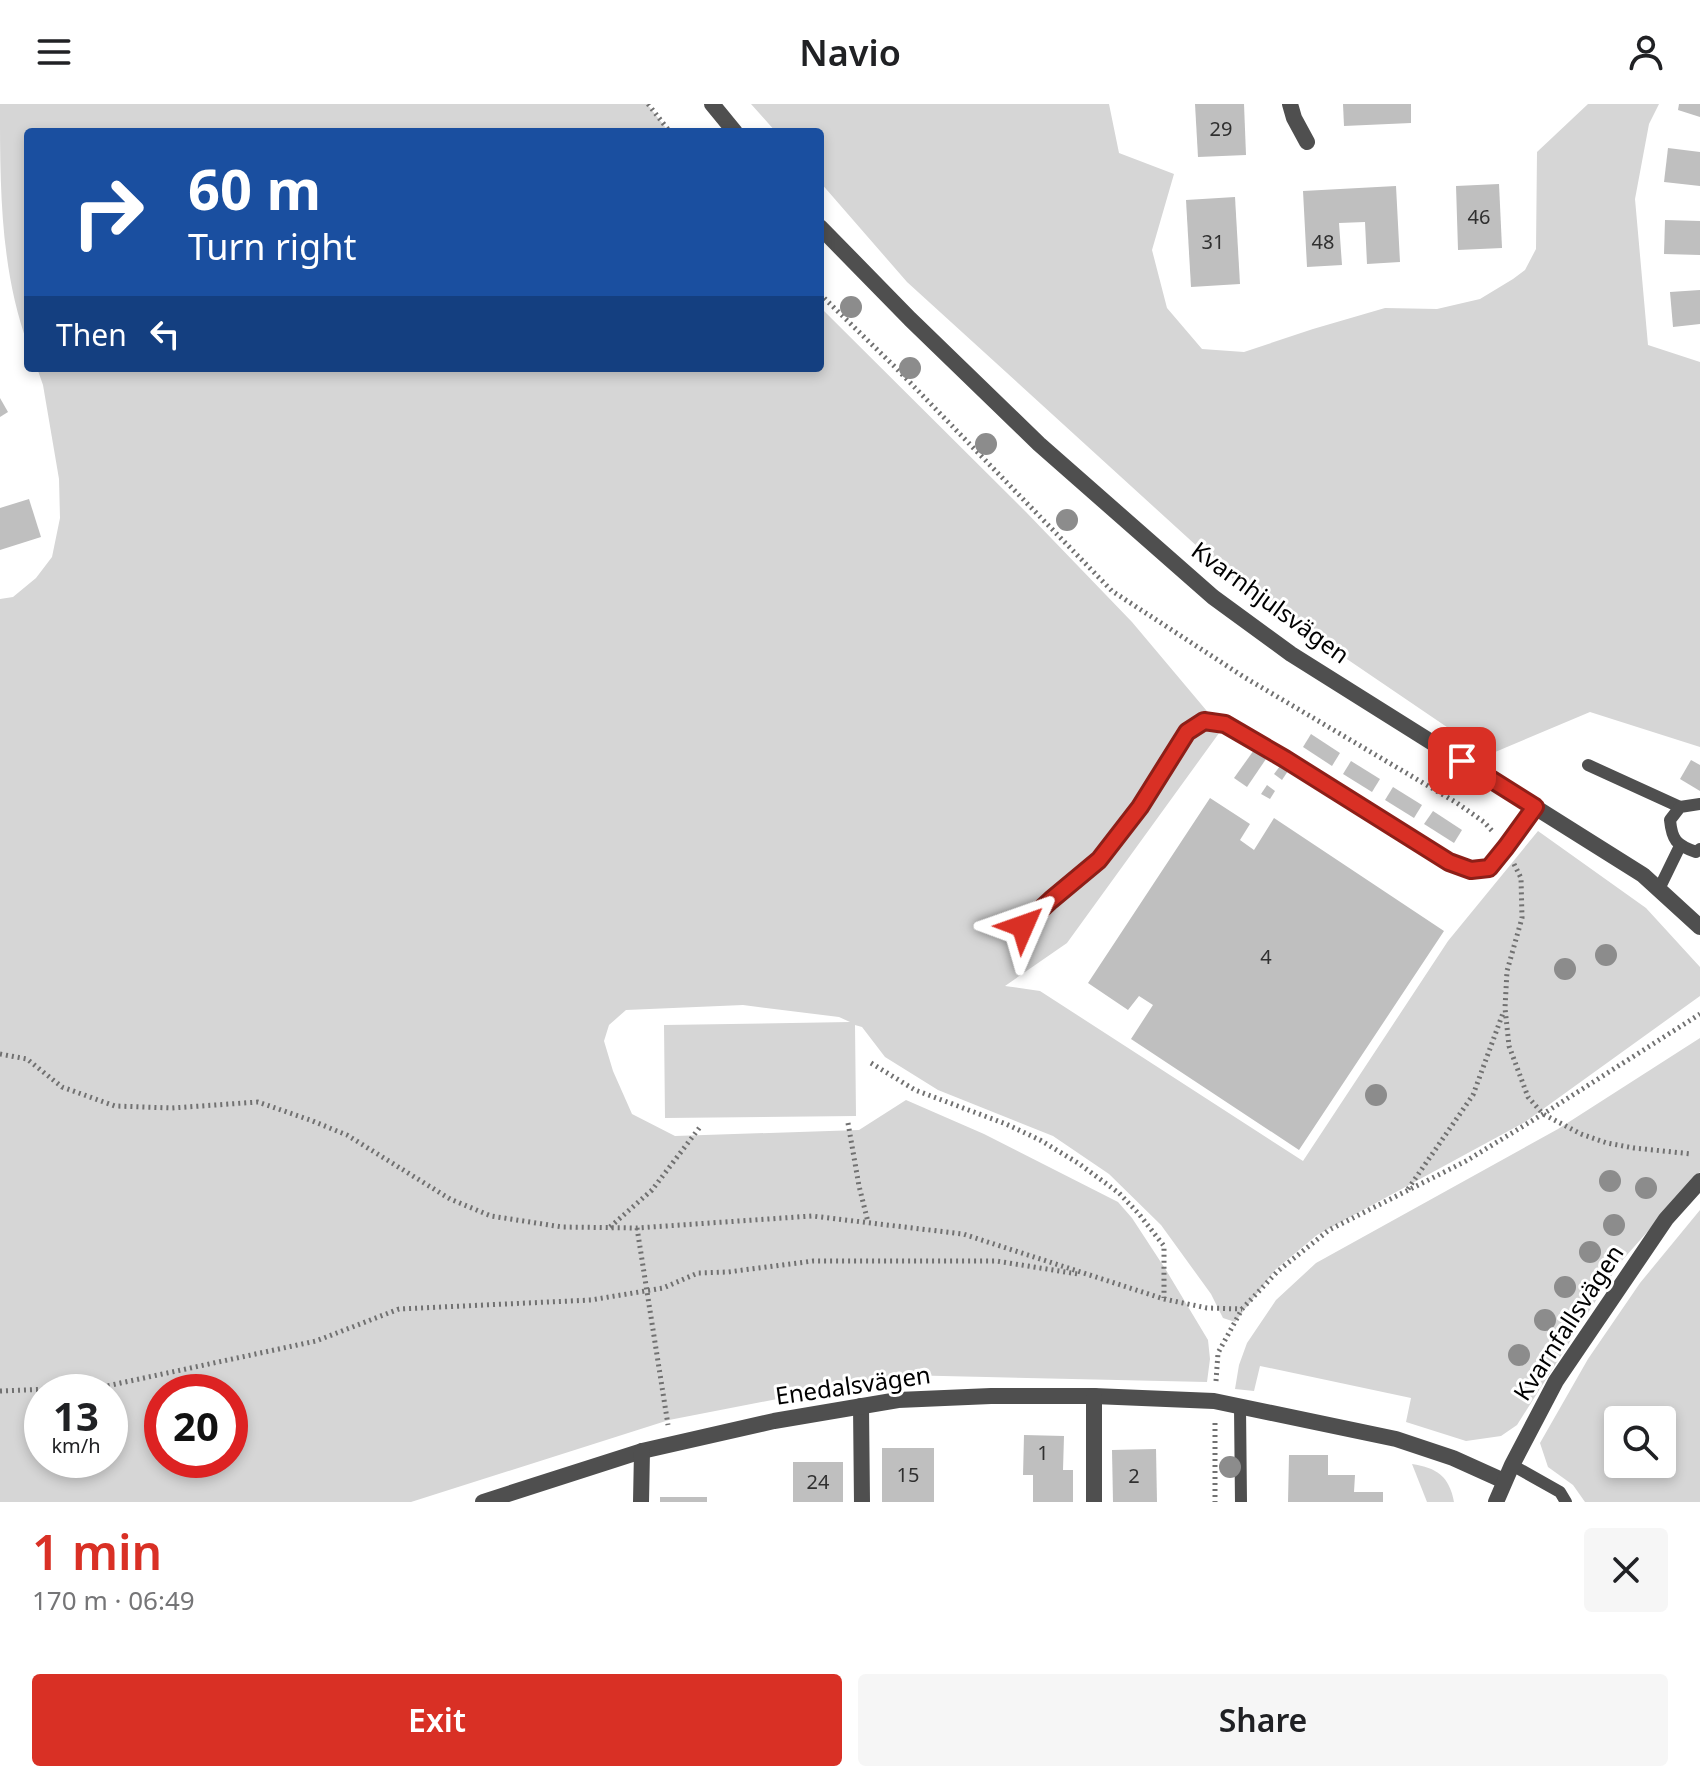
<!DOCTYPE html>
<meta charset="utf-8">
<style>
:root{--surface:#fff;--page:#f6f6f6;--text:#202124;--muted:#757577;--accent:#d93025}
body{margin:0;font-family:"Noto Sans",sans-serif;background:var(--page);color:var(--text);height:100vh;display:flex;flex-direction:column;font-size:30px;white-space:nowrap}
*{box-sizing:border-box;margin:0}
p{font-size:26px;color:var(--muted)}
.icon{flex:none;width:44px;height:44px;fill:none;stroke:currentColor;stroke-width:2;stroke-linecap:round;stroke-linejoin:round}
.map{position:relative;height:1398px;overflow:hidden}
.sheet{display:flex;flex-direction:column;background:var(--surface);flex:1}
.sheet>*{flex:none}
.hud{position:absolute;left:24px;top:24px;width:800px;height:244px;border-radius:8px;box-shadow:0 4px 12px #0003;background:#1a4fa0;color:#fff;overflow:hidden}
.tools{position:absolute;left:1604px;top:1302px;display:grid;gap:16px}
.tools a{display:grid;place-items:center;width:72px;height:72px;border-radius:8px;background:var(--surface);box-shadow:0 4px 12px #0003;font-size:40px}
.speed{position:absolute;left:24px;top:1270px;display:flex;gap:16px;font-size:40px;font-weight:700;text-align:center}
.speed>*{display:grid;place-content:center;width:104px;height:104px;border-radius:50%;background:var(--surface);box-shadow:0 4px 12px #0003;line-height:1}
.speed small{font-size:20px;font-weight:400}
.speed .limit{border:12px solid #d22;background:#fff;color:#111}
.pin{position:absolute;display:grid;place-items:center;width:68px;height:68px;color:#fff;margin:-34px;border-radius:16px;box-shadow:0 4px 12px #0006}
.me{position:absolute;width:88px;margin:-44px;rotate:47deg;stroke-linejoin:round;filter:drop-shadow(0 0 6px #0008)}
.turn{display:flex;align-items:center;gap:28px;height:168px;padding:0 32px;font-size:36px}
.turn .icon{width:104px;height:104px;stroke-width:2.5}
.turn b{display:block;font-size:56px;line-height:68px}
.then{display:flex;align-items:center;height:76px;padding:0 32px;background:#0003;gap:16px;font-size:30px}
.round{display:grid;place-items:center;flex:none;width:84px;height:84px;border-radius:8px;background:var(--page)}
.head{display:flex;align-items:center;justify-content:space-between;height:136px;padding:0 32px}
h1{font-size:48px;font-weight:600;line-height:60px;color:var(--accent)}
.cta{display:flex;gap:16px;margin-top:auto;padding:16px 32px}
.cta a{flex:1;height:92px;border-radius:8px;background:var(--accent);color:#fff;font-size:32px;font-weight:600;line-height:92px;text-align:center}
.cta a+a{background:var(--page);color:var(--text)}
header{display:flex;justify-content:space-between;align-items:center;height:104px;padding:0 32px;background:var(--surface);font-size:36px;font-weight:600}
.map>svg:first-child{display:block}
.green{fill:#d6d6d6;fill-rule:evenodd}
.building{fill:#bfbfbf}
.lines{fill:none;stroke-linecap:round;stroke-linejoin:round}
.path{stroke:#717171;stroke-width:5;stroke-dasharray:2 4;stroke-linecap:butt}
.service{stroke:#4f4f4f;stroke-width:12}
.minor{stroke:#4f4f4f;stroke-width:16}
.tertiary{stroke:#4f4f4f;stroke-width:16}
.tree{fill:#8c8c8c}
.route-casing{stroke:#8d1f18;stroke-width:20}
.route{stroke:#d93025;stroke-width:14}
.labels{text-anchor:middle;stroke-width:6;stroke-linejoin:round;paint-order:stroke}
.number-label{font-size:20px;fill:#303030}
.street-label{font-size:24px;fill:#000;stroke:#fff}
</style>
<header><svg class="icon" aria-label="menu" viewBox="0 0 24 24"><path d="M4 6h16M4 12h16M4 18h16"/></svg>Navio<svg class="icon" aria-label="person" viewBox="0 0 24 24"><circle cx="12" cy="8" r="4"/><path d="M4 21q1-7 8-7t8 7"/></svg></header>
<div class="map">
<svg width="1700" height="1398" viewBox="0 0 1700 1398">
<rect width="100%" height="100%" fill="#fff"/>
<g class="green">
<path d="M0 0H647L669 28H28V241C0 165 0 81 0 0Z"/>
<polygon points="751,0 1109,0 1119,49 1174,70 1152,146 1167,204 1202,245 1244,248 1313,225 1385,204 1437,205 1480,195 1513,175 1525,166 1536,145 1537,48 1588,0 1659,0 1649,20 1635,95 1648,241 1700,258 1700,643 1590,608 1488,651 1244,485 907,178 820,78 820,28 776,28"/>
<path d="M820 203 1026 408 1132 518 1222 625 1067 839 1005 882 1040 887 1303 1057 1448 837 1538 727 1646 804 1700 863V892L1525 1018 1317 1131 1275 1166 1235 1218 1223 1214 1211 1190 1161 1121 1109 1070 1053 1032 938 986 885 953 862 923 855 921 856 1012 665 1014 664 921 850 918 839 913 743 901 626 906 609 921 604 937 613 967 632 1010 675 1032 859 1026 906 996 984 1030 1118 1098 1132 1114 1166 1166 1208 1236 1210 1255 1207 1278 900 1271 669 1316 411 1398H0V495L13 493 36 474 52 453 60 414 59 375 43 281 37 264H820ZM42 1288H110V1356H42ZM162 1288H230V1356H162Z"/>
<polygon points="1700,934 1700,1068 1619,1160 1517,1321 1501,1332 1466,1337 1406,1318 1411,1294 1260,1262 1254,1287 1235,1285 1239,1261 1247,1239 1276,1196 1316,1159 1558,1025"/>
<path d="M1700 1106V1398H1585L1573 1381 1548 1363 1540 1339 1588 1255 1640 1179ZM1618 1316H1662V1360H1618Z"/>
<path d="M1412 1360C1437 1364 1449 1372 1454 1398H1427Z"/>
</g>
<g class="building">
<polygon points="1195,0 1244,0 1246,51 1198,53"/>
<polygon points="1343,0 1411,0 1411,19 1344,22"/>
<polygon points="1679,0 1700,0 1700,13 1678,6"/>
<polygon points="1668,44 1700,48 1700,82 1664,78"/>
<polygon points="1499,80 1502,144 1458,146 1456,82"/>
<polygon points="1396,82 1400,158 1367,160 1365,118 1339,119 1342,161 1307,163 1303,87"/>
<polygon points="1235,93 1240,180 1191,183 1186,96"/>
<polygon points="1665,116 1700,117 1700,151 1664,150"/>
<polygon points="1700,186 1700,220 1673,223 1670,188"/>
<polygon points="0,294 8,308 0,313"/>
<polygon points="29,395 41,433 0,446 0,404"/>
<polygon points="1311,630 1340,649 1332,662 1303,643"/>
<polygon points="1254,646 1266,655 1247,683 1234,674"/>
<polygon points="1691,656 1700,661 1700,687 1680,675"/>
<polygon points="1351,657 1380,675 1372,688 1343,670"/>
<polygon points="1280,662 1288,667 1282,676 1274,670"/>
<polygon points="1267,681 1275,687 1270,695 1261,690"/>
<polygon points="1393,683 1422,701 1414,714 1385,696"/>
<polygon points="1210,694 1250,720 1240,736 1254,746 1274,714 1444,827 1299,1046 1131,935 1153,901 1139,892 1128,906 1088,879"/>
<polygon points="1433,707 1462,726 1454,739 1424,720"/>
<polygon points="1024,1331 1064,1332 1063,1366 1073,1366 1073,1398 1033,1398 1033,1371 1023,1371"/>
<rect x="882" y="1344" width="52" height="54"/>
<polygon points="1156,1345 1157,1398 1113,1398 1112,1346"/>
<polygon points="1289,1351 1328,1351 1328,1371 1355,1371 1354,1388 1383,1388 1383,1398 1288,1398"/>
<rect x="793" y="1358" width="50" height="40"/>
<rect x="660" y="1393" width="47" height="5"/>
</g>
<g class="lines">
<g class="path">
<polyline points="648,0 670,28"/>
<polyline points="820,190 895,263 1112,487 1244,573 1457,699 1484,718 1494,729"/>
<polyline points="1514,760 1521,774 1522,814 1507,867 1505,904 1509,942 1528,993 1543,1010 1581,1030 1607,1039 1634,1044 1692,1050"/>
<polyline points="0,950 27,955 62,983 115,1002 172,1004 258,998 310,1016 347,1031 450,1095 491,1112 562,1123 637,1124 812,1112 963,1130 1164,1195 1207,1204 1242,1205"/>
<polyline points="871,959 915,986 1006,1020 1040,1036 1078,1059 1119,1089 1139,1110 1164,1142 1164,1194"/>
<polyline points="848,1019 859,1082 868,1118"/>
<polyline points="1408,1085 1473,991 1503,909"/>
<polyline points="610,1123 652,1086 700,1023"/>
<polyline points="637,1124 668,1321"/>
<polyline points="1216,1277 1218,1249 1242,1205 1278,1167 1329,1126 1466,1057 1543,1010 1700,910"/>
<polyline points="0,1287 102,1283 316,1237 399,1205 591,1196 663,1184 698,1169 728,1168 813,1157 996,1157 1078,1170"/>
<polyline points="1215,1319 1215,1398"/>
</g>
<g class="service">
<polyline points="1588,661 1680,703"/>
<path d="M1700 700 1680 703 1670 716C1672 736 1676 741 1696 748L1700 745"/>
<polyline points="1659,785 1680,742"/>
<polyline points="1023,822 1099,756 1140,703 1187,628 1204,617 1225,620 1285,655 1449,758 1471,766 1489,764 1535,703"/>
<polyline points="1240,1303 1241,1398"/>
<polyline points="1512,1361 1560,1388 1566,1398"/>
</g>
<g class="minor">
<polyline points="712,0 735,28"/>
<polyline points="1290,0 1294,14 1307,38"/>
<polyline points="820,123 910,215 1039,340 1213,493 1291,550 1643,771 1700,823"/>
<polyline points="861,1302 862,1398"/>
<polyline points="483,1398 642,1347 774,1317 898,1296 991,1292 1094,1292 1214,1297 1396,1335 1453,1354 1504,1377"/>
<polyline points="641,1398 642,1347"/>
<polyline points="1094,1398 1094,1292"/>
</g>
<polyline class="tertiary" points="1496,1398 1512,1361 1556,1277 1666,1115 1700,1077"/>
</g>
<g class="tree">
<circle cx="851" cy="203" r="11"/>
<circle cx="910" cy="264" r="11"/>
<circle cx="986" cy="340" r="11"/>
<circle cx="1067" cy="416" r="11"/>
<circle cx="1606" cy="851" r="11"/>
<circle cx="1565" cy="865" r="11"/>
<circle cx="1376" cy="991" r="11"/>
<circle cx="1610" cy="1077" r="11"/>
<circle cx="1646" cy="1084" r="11"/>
<circle cx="1614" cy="1121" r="11"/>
<circle cx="1590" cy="1148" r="11"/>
<circle cx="1565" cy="1183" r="11"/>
<circle cx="1545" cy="1216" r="11"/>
<circle cx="1519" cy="1251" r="11"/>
<circle cx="1230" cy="1363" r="11"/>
</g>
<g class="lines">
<g class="route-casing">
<polyline id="route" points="1023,822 1051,796 1099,756 1140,703 1187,628 1204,617 1225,620 1285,655 1449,758 1471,766 1489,764 1506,743 1535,703 1462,657"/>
</g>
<use href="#route" class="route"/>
</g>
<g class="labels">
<g class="number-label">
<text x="1221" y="32">29</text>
<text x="1479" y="120">46</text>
<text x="1213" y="145">31</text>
<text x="1323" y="145">48</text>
<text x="1266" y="860">4</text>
<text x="1043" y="1356">1</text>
<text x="908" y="1378">15</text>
<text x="1134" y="1379">2</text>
<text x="818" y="1385">24</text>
</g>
<g class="street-label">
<text transform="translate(1270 499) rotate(36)" y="8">Kvarnhjulsvägen</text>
<text transform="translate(1569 1219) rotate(-57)" y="8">Kvarnfallsvägen</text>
<text transform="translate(853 1282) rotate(-8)" y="8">Enedalsvägen</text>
</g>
</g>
</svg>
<div class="tools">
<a><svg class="icon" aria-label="search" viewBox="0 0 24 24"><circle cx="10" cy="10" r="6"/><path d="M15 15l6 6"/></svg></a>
</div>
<div class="speed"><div>13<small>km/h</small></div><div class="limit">20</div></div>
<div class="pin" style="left:1462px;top:657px;background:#d93025"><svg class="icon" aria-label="arrive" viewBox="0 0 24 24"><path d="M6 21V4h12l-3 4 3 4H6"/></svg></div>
<svg class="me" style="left:1023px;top:822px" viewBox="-20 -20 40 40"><path d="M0-17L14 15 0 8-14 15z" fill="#d93025" stroke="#fff" stroke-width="4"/></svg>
<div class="hud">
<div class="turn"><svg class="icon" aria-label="right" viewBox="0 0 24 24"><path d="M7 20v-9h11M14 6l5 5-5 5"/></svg><div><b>60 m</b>Turn right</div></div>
<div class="then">Then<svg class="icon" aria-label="left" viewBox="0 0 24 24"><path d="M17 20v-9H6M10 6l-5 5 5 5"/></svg></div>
</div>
</div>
<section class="sheet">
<div class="head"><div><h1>1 min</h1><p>170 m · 06:49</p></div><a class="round"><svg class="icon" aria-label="close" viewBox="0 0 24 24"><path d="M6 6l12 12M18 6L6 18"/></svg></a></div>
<div class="cta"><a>Exit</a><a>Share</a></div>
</section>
